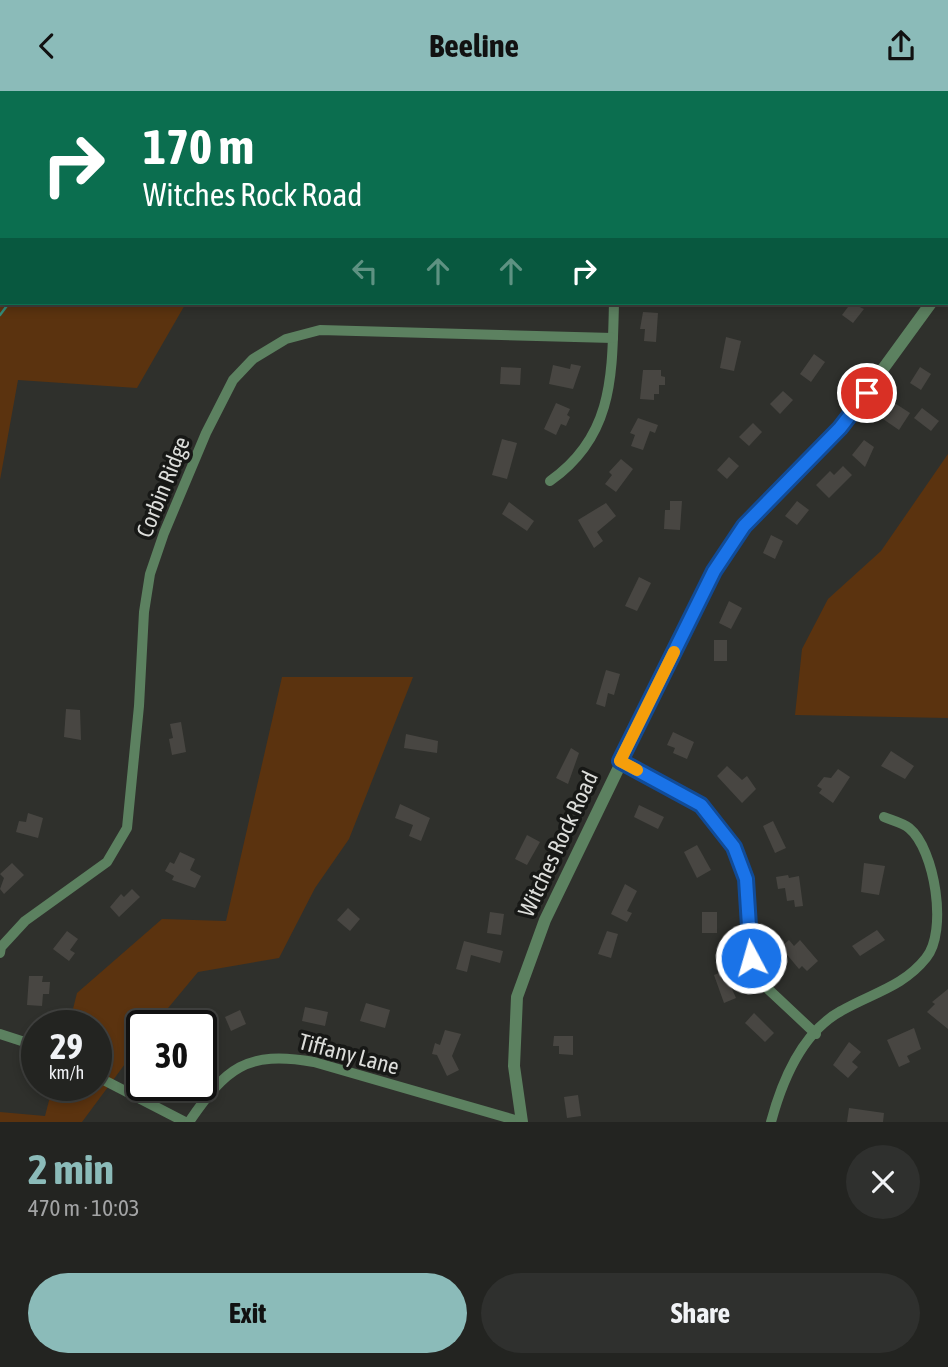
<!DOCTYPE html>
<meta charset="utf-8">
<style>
:root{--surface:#232421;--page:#2f302e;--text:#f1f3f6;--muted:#a3a4a5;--line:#40413f;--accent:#8bbbb9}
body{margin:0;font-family:"Asap Condensed",sans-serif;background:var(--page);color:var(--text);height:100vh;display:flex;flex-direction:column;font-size:26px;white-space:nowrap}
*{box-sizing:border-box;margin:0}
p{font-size:23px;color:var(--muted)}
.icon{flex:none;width:38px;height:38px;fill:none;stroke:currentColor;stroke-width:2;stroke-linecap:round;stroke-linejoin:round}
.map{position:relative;height:1031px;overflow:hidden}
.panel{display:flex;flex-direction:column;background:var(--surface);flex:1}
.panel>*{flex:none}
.banner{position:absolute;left:0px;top:0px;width:948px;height:214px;box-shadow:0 4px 10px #0003,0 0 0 2px var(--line);background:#0b6e4f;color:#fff;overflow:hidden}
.speed{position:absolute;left:21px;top:919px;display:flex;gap:14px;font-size:35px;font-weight:700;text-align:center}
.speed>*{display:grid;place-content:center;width:91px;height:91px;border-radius:50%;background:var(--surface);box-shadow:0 4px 10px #0003,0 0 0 2px var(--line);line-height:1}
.speed small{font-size:18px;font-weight:400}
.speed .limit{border:4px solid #111;border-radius:10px;background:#fff;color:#111}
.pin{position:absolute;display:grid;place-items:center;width:60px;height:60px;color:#fff;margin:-30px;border:4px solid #fff;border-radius:50%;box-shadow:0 2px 7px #0007}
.me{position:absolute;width:77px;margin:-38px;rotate:354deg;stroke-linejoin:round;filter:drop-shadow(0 0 5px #0008)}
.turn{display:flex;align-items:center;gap:24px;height:147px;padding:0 28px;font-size:32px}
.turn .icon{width:91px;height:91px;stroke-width:2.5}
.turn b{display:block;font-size:49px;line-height:60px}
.lanes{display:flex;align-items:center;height:66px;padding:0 28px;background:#0003;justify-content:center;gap:35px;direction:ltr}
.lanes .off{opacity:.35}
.round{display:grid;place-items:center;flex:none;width:74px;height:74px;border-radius:37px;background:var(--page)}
.head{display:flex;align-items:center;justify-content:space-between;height:119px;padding:0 28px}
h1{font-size:42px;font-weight:700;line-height:52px;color:var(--accent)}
.cta{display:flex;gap:14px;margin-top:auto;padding:14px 28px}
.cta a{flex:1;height:80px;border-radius:42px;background:var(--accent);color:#111;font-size:28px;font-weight:700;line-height:80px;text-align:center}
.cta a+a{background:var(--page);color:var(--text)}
header{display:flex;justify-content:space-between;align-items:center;height:91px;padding:0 28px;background:var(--accent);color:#111;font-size:32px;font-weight:700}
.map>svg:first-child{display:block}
.green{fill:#5b330f}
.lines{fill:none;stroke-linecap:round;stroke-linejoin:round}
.stream{stroke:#338b79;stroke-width:2.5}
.building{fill:#484642}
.minor{stroke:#5c8160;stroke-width:10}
.tertiary{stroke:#5c8160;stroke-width:12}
.route-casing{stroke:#114b97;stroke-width:18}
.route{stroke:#1a73e8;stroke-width:12}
.slow{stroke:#f59e0b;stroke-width:12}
.labels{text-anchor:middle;stroke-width:7;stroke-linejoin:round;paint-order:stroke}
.street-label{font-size:23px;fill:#dcddda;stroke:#171816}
</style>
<header><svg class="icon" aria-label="back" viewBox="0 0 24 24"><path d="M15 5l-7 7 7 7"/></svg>Beeline<svg class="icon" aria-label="share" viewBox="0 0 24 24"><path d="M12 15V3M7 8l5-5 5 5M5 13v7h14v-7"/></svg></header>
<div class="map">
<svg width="948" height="1031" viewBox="0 0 948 1031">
<rect width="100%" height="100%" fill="#2f302c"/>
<g class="green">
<polygon points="0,0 505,0 2,2 2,212 186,212 137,297 18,289 0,389"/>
<polygon points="948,363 948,627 795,624 802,558 828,508 881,460"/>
<polygon points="282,586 413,586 349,748 315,797 279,867 198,881 154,934 142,934 142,950 82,1031 0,1031 0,1021 45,1025 53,994 96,994 96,934 69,934 77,902 162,828 226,830"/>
</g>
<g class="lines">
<g class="stream">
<polyline points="44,2 44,0"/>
<polyline points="0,15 2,15"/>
<polyline points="0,224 9,212"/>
</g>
</g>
<g class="building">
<polygon points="851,212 864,218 853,232 842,224"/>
<polygon points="643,221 658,222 656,251 644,250 645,238 640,238"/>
<polygon points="726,246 741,250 734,280 720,277"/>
<polygon points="814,263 825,271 811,291 800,283"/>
<polygon points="571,273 581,275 573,298 549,293 553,274 570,278"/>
<polygon points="501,276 521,277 520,294 500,293"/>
<polygon points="920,276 931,283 921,299 910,292"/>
<polygon points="643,279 661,279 661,285 665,286 665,294 659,294 659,303 654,303 654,309 640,308"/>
<polygon points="783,300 793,309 780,323 770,313"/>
<polygon points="893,311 910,322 899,339 883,328"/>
<polygon points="556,312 570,318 567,324 570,326 566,335 561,333 556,344 544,338"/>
<polygon points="922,317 939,330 931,340 914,327"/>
<polygon points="638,327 658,334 655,342 650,340 643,359 631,355 635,344 630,342"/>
<polygon points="753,332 762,341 749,355 739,346"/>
<polygon points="502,348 517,352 507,388 492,384"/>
<polygon points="864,349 874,356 865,376 852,364"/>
<polygon points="729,366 739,375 727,388 717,379"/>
<polygon points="621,368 633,378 616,401 605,393 612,384 609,381"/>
<polygon points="843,375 852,384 829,407 816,394 830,380 834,384"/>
<polygon points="670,410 682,410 680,439 664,438 665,419 670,419"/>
<polygon points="797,410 809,419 797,434 785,425"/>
<polygon points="509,411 534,430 527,440 502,423"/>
<polygon points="606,412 616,425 597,441 603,450 594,457 578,429"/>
<polygon points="771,444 783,450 775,468 763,462"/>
<polygon points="639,486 651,492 637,520 625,515"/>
<polygon points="729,510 742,517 731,538 719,532"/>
<rect x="714" y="549" width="13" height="21"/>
<polygon points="606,579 620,583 614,604 608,602 605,616 596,613"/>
<polygon points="66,618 80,619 81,649 64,646"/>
<polygon points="181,631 186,661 172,664 169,648 173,647 170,633"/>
<polygon points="673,641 694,651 687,668 673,662 675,657 667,654"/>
<polygon points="406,643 438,650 437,662 404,657"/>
<polygon points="571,657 579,662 568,693 556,687"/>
<polygon points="891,660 914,675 905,688 881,675"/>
<polygon points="727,675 742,689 747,685 756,698 742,712 717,685"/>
<polygon points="838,678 850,686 833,712 819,702 822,698 817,695 824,686 831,687"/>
<polygon points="400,713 430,727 421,750 409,745 413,734 395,727"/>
<polygon points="639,714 664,726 658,738 634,726"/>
<polygon points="28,722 43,727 38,747 16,741 19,730 26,731"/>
<polygon points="773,730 786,757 775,762 763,735"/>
<polygon points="527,744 540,751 527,774 515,768"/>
<polygon points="697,754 711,779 697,787 684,761"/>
<polygon points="180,761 195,768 190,779 201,785 195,797 172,789 174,785 165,780 170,771 174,773"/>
<polygon points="12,772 24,784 4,803 0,798 4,787 0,783"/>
<polygon points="864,772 885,775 879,804 861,801"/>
<polygon points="788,784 789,787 799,785 803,815 795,816 794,809 787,810 785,797 778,798 776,786"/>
<polygon points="625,793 637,800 627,820 632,822 627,831 611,823"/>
<polygon points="132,798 140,806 119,826 110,816 121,803 124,806"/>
<polygon points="348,817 360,828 350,840 337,829"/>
<polygon points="490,821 504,823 501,844 487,842"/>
<rect x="702" y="821" width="15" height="21"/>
<polygon points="877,839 885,849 860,865 852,855"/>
<polygon points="67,840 78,848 70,859 75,862 69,870 53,858"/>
<polygon points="607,840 618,843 611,867 598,863"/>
<polygon points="789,849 794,855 800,849 818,870 807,880 802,875 799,878 784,860 782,855"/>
<polygon points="464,850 503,860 500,872 471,864 467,881 456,878"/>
<polygon points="724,880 736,907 724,912 714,884"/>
<polygon points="29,885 43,885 42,891 50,891 49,903 43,903 42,915 27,914"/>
<polygon points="948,898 948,938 927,921 935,913 932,911"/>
<polygon points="366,912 390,919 385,937 360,930"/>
<polygon points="305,916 328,921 325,935 302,930"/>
<polygon points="240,919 246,933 231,940 225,926"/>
<polygon points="754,922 774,942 765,951 745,932"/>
<polygon points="914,937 921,958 907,965 910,971 899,976 887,949"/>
<polygon points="445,939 461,943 452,965 459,979 447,985 437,964 432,963 435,952 440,954"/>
<polygon points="554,945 573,945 573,964 559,963 559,955 553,955"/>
<polygon points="849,951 861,961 852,971 858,976 848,987 833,974"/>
<polygon points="578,1004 581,1025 567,1027 564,1006"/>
<polygon points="849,1017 884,1022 883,1031 847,1031"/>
</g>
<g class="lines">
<g class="minor">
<polyline points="620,2 620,0"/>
<path d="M550 390C614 345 612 284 614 212"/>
<polyline points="620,670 701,714 734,756 746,788 751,867 768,898 816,943"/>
<polyline points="0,862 1,856 25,830 107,771 127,737 139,615 144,521 150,483 164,442 206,342 233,289 253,268 286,248 320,239 613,247"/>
<polyline points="0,943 37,955"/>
<polyline points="96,985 185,1031"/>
<path d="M189 1031C226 977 246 959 314 971L522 1031"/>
<path d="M771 1031C782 990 801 942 841 920 872 902 903 896 926 867 948 841 935 758 909 737 903 732 891 729 884 726"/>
</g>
<g class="tertiary">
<polyline points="947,188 948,186"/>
<polyline points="522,1031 514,975 517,906 545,829 714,480 744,435 840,337 931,212"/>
</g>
</g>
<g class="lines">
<g class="route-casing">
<polyline id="route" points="751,867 746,788 734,756 701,714 620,670 714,480 744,435 840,337 867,302"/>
</g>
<use href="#route" class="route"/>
<polyline class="slow" points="637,679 620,670 674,561"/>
</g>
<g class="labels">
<g class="street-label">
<text transform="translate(163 396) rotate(-68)" y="8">Corbin Ridge</text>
<text transform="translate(558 753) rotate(-65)" y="8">Witches Rock Road</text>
<text transform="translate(349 963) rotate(15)" y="8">Tiffany Lane</text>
</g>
</g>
</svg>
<div class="speed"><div>29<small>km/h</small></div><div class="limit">30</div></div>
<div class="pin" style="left:867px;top:302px;background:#d93025"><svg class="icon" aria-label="arrive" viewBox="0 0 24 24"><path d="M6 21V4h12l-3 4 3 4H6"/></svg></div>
<svg class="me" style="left:751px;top:867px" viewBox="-20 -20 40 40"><circle r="17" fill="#1a73e8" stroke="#fff" stroke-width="3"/><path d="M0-11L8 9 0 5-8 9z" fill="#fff"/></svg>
<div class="banner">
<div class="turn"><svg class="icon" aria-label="right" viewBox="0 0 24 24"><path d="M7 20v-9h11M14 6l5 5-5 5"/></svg><div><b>170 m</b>Witches Rock Road</div></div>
<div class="lanes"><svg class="icon off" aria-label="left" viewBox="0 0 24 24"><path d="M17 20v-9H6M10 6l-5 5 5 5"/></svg><svg class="icon off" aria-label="ahead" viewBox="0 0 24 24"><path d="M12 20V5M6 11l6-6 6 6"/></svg><svg class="icon off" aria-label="ahead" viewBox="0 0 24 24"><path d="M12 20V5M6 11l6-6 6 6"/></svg><svg class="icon" aria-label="right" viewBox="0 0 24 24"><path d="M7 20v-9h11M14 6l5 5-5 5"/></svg></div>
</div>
</div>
<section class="panel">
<div class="head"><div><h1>2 min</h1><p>470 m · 10:03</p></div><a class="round"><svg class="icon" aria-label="close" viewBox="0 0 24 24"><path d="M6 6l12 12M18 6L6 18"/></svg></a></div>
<div class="cta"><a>Exit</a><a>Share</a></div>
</section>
